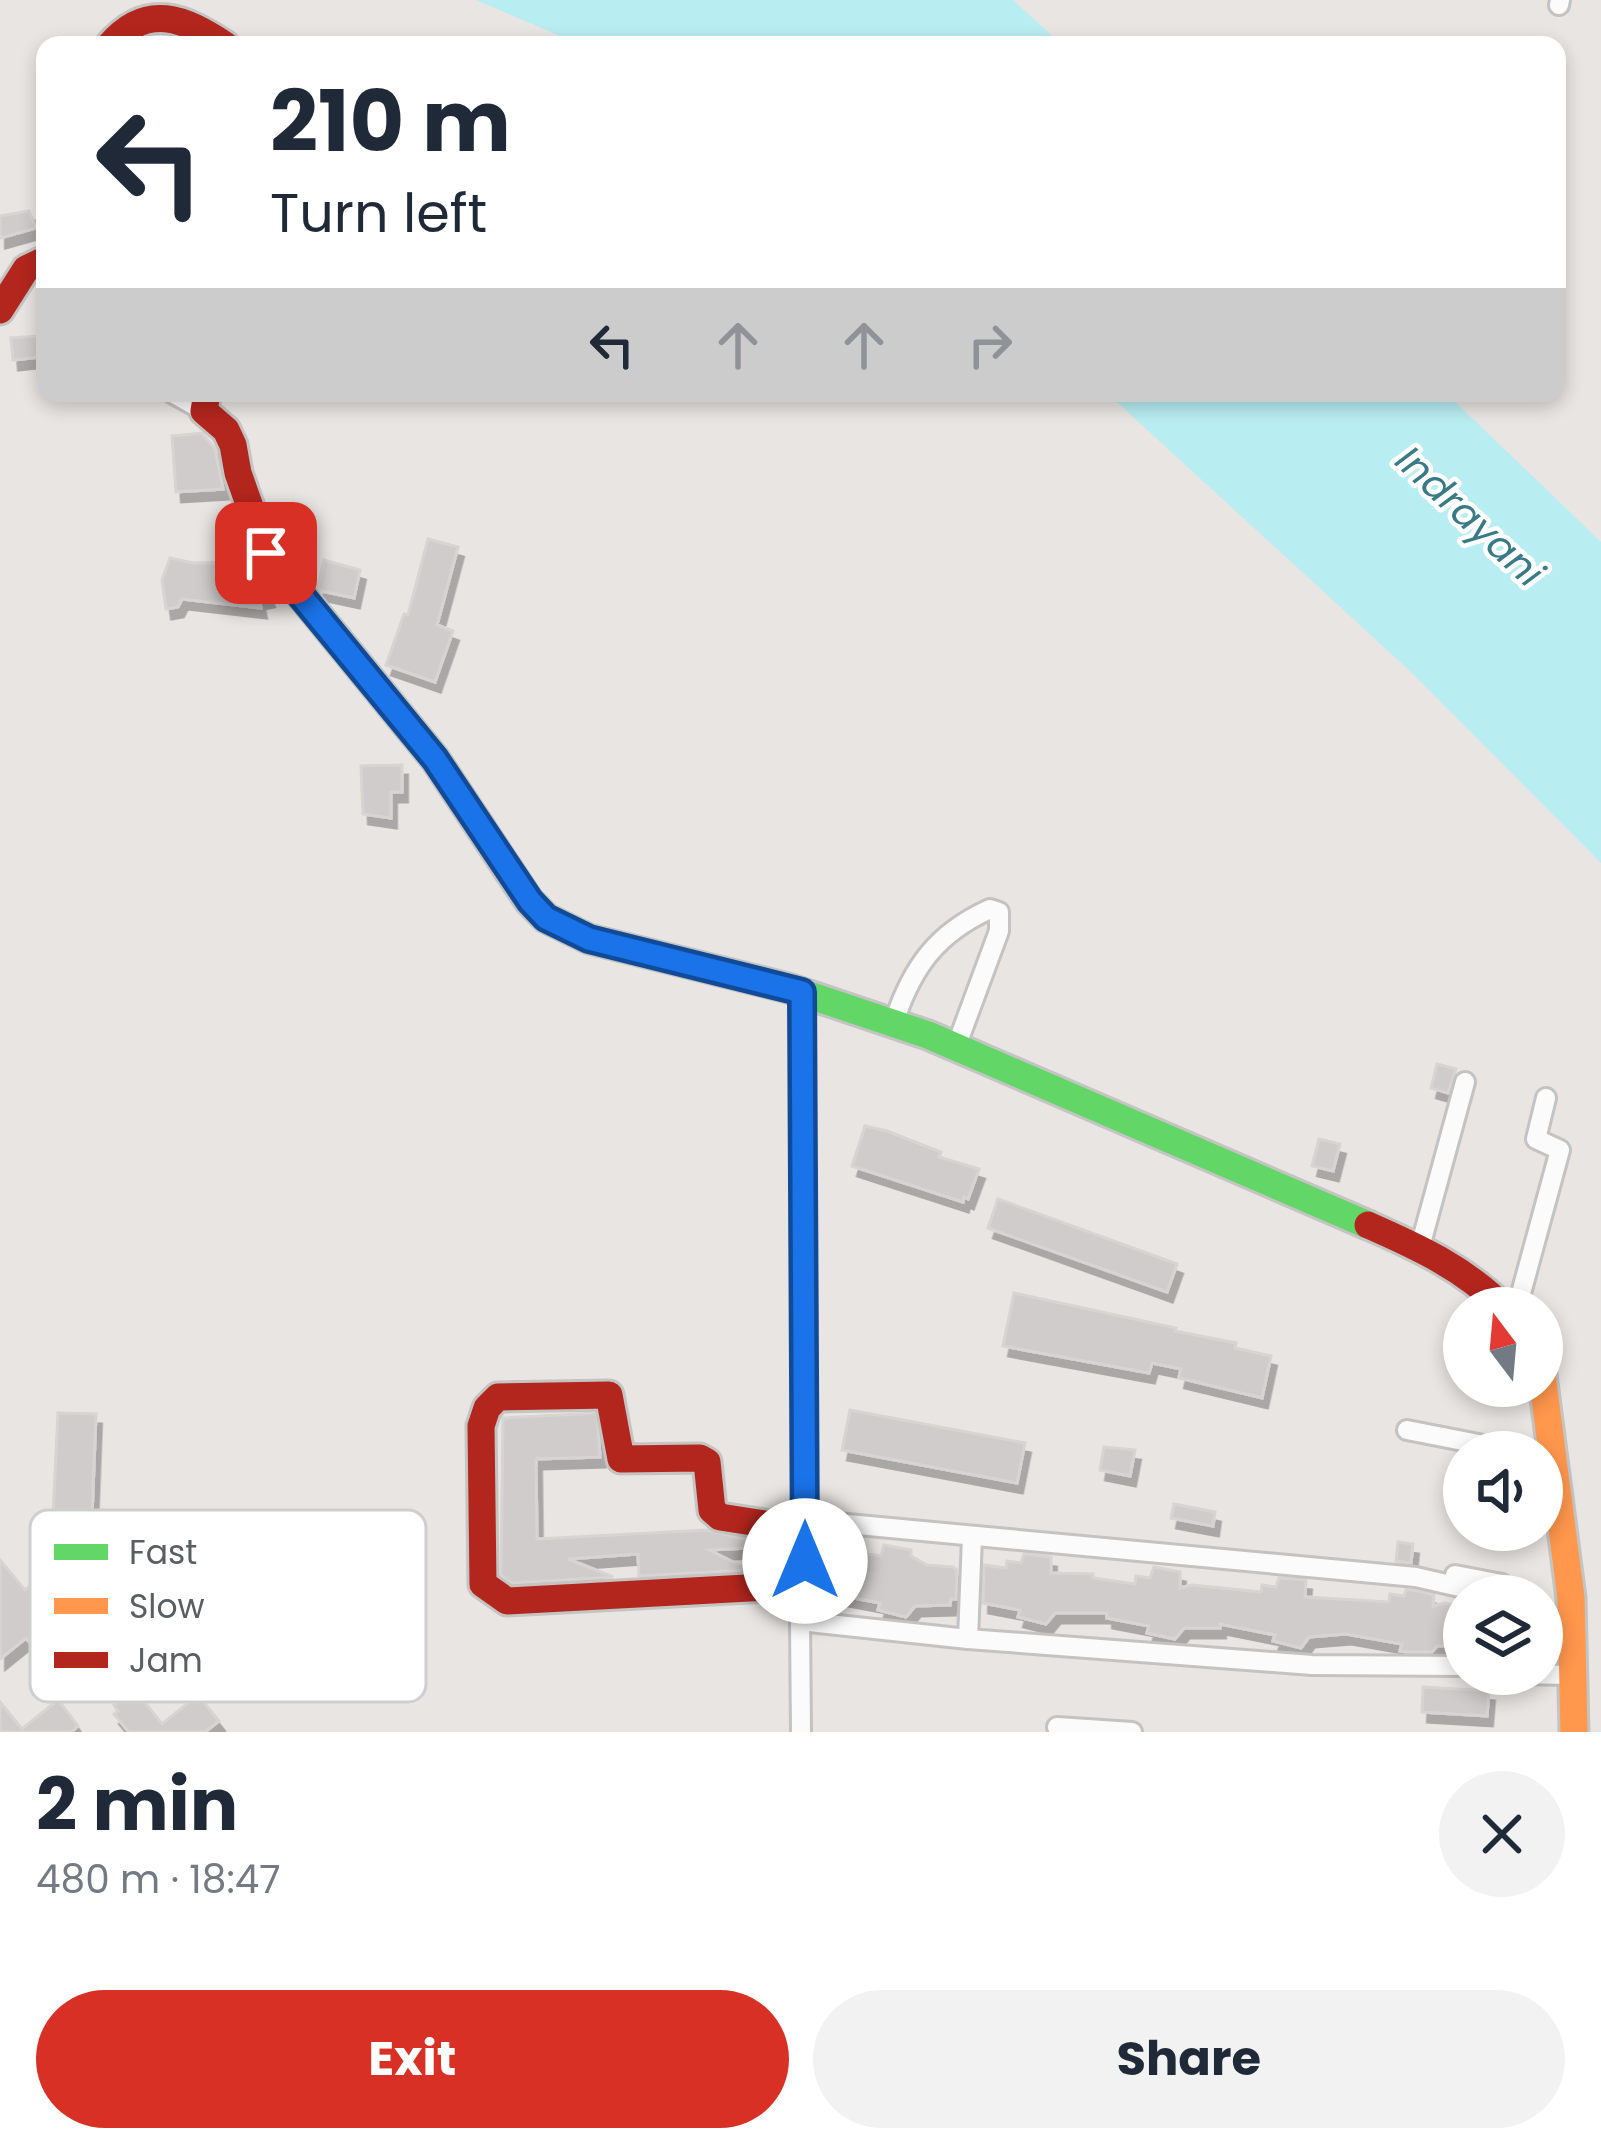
<!DOCTYPE html>
<meta charset="utf-8">
<style>
:root{--surface:#fff;--page:#f2f2f3;--text:#1f2937;--muted:#747a83;--accent:#d93025}
body{margin:0;font-family:Poppins,sans-serif;background:var(--page);color:var(--text);height:100vh;display:flex;flex-direction:column;font-size:45px;white-space:nowrap}
*{box-sizing:border-box;margin:0}
p{font-size:39px;color:var(--muted)}
.icon{flex:none;width:66px;height:66px;fill:none;stroke:currentColor;stroke-width:2;stroke-linecap:round;stroke-linejoin:round}
.map{position:relative;height:1732px;overflow:hidden}
.drawer{display:flex;flex-direction:column;background:var(--surface);flex:1}
.drawer>*{flex:none}
.hud{position:absolute;left:36px;top:36px;width:1530px;height:366px;border-radius:24px;box-shadow:0 6px 18px #0003;background:#fff;color:var(--text);overflow:hidden}
.needle{width:78px;rotate:344deg}
.buttons{position:absolute;left:1443px;top:1287px;display:grid;gap:24px}
.buttons a{display:grid;place-items:center;width:120px;height:120px;border-radius:50%;background:var(--surface);box-shadow:0 6px 18px #0003;font-size:60px}
.pin{position:absolute;display:grid;place-items:center;width:102px;height:102px;color:#fff;margin:-51px;border-radius:24px;box-shadow:0 6px 18px #0006}
.me{position:absolute;width:132px;margin:-66px;rotate:0deg;stroke-linejoin:round;filter:drop-shadow(0 0 9px #0008)}
.turn{display:flex;align-items:center;gap:42px;height:252px;padding:0 36px;font-size:54px}
.turn .icon{width:156px;height:156px;stroke-width:2.5}
.turn b{display:block;font-size:84px;line-height:102px}
.lanes{display:flex;align-items:center;height:114px;padding:0 36px;background:#0003;justify-content:center;gap:60px;direction:ltr}
.lanes .off{opacity:.35}
.round{display:grid;place-items:center;flex:none;width:126px;height:126px;border-radius:63px;background:var(--page)}
.head{display:flex;align-items:center;justify-content:space-between;height:204px;padding:0 36px}
h1{font-size:72px;font-weight:700;line-height:90px}
.primary-button{display:flex;gap:24px;margin-top:auto;padding:24px 36px}
.primary-button a{flex:1;height:138px;border-radius:72px;background:var(--accent);color:#fff;font-size:48px;font-weight:700;line-height:138px;text-align:center}
.primary-button a+a{background:var(--page);color:var(--text)}
.map>svg:first-child{display:block}
.water{fill:#b8edf1}
.building{fill:#cfcccb;stroke:#d7d4d2;stroke-width:3;filter:url(#shadow)}
.lines{fill:none;stroke-linecap:round;stroke-linejoin:round}
.street-casing{stroke:#c4c3c2;stroke-width:24}
.fast-casing{stroke:#c4c4c2;stroke-width:33}
.slow-casing{stroke:#c4c4c2;stroke-width:33}
.jam-casing{stroke:#c4c4c2;stroke-width:33}
.street{stroke:#fcfbfb;stroke-width:18}
.fast{stroke:#63d668;stroke-width:27}
.slow{stroke:#ff974d;stroke-width:27}
.jam{stroke:#b3261e;stroke-width:27}
.route-casing{stroke:#114b97;stroke-width:30}
.route{stroke:#1a73e8;stroke-width:21}
.labels{text-anchor:middle;stroke-width:9;stroke-linejoin:round;paint-order:stroke}
.water-label{font-size:39px;font-style:italic;fill:#387a85;stroke:#fff}
.key{fill:#fff;stroke:#cdcfcf;stroke-width:3}
.key-label{font-size:33px;fill:#595e60}
</style>
<div class="map">
<svg width="1601" height="1732" viewBox="0 0 1601 1732">
<defs>
<filter id="shadow"><feDropShadow dx="5.5" dy="10" stdDeviation="0" flood-color="#0004"/></filter>
</defs>
<rect width="100%" height="100%" fill="#e8e5e2"/>
<g class="water">
<polygon points="476,0 1013,0 1062,45 581,45"/>
<polygon points="1107,393 1446,393 1601,542 1601,863 1411,672"/>
</g>
<g class="building">
<polygon points="29,211 36,228 0,238 0,216"/>
<polygon points="39,336 41,357 13,360 11,338"/>
<polygon points="202,433 215,449 223,489 176,492 172,436"/>
<polygon points="428,539 458,547 437,625 453,631 435,682 386,665 404,614 408,615"/>
<polygon points="170,558 193,563 240,562 244,568 258,570 269,597 259,599 261,608 182,599 178,607 166,609 162,580"/>
<polygon points="324,560 360,570 354,598 321,591 318,587"/>
<polygon points="402,765 402,792 391,792 391,818 363,814 361,766"/>
<polygon points="1437,1064 1456,1069 1448,1093 1431,1088"/>
<polygon points="865,1126 887,1131 941,1152 939,1157 979,1169 968,1199 964,1197 963,1202 852,1166"/>
<polygon points="1319,1139 1340,1144 1333,1171 1312,1166"/>
<polygon points="998,1199 1177,1264 1167,1292 988,1228"/>
<polygon points="1014,1293 1176,1328 1175,1331 1236,1343 1235,1348 1271,1356 1262,1398 1179,1378 1181,1369 1152,1363 1149,1373 1003,1346"/>
<polygon points="850,1410 1025,1443 1017,1483 842,1450"/>
<polygon points="58,1413 96,1414 92,1516 53,1515"/>
<polygon points="597,1413 600,1457 536,1459 537,1539 707,1530 748,1540 748,1548 709,1550 749,1570 639,1576 638,1554 568,1559 613,1577 512,1583 501,1575 503,1418"/>
<polygon points="1104,1447 1135,1450 1130,1476 1100,1470"/>
<polygon points="1174,1504 1215,1512 1213,1526 1171,1518"/>
<polygon points="1398,1542 1413,1544 1411,1563 1396,1561"/>
<polygon points="884,1545 911,1550 911,1556 927,1565 953,1567 957,1570 956,1599 951,1599 950,1605 915,1606 906,1617 878,1610 880,1603 838,1595 839,1586 834,1586 837,1566 843,1567 844,1558 866,1561 867,1554 881,1556"/>
<polygon points="1024,1554 1051,1557 1051,1573 1093,1574 1093,1578 1135,1584 1136,1576 1150,1578 1154,1567 1180,1572 1180,1588 1192,1585 1261,1592 1262,1585 1276,1587 1279,1578 1306,1580 1305,1597 1389,1602 1390,1594 1404,1596 1406,1590 1414,1590 1434,1595 1433,1606 1445,1603 1464,1607 1464,1645 1437,1646 1432,1652 1407,1652 1400,1651 1402,1644 1346,1634 1309,1637 1301,1648 1273,1641 1275,1635 1220,1624 1220,1628 1184,1628 1175,1639 1147,1633 1149,1626 1107,1618 1107,1613 1055,1613 1046,1624 1018,1617 1020,1610 983,1603 984,1565 1006,1568 1007,1561 1021,1563"/>
<polygon points="0,1560 25,1590 61,1562 81,1587 51,1612 83,1652 55,1674 26,1638 0,1659"/>
<polygon points="1423,1687 1489,1691 1487,1716 1422,1712"/>
<polygon points="134,1689 162,1724 198,1695 219,1721 205,1732 129,1732 114,1714 118,1711 114,1705"/>
<polygon points="58,1700 78,1726 71,1732 0,1732 0,1702 22,1729"/>
</g>
<g class="lines">
<g class="street-casing">
<g id="street">
<polyline points="1559,5 1560,0"/>
<polyline points="172,393 204,411"/>
<path d="M894 1022C912 967 937 933 990 909L999 912V931L956 1047"/>
<polyline points="1420,1247 1465,1082"/>
<polyline points="1517,1308 1560,1150 1536,1139 1546,1098"/>
<polyline points="1407,1430 1519,1452"/>
<polyline points="805,1520 1416,1577 1481,1592 1483,1596"/>
<polyline points="1455,1575 1502,1584 1508,1596"/>
<polyline points="800,1621 968,1639 1312,1665 1464,1666"/>
<polyline points="968,1639 972,1537"/>
<polyline points="1515,1674 1574,1675"/>
<polyline points="1057,1727 1132,1732"/>
<polyline points="801,1732 800,1621 805,1561 802,992"/>
</g>
</g>
<g class="fast-casing">
<polyline id="fast" points="507,868 529,901 546,918 589,939 788,988 928,1035 1368,1225"/>
</g>
<g class="slow-casing">
<polyline id="slow" points="1542,1375 1571,1598 1574,1732"/>
</g>
<g class="jam-casing">
<g id="jam">
<path d="M110 45C147 2 184 18 225 45"/>
<polyline points="0,310 26,269 45,260"/>
<polyline points="207,393 204,411 226,430 233,445 238,473 266,552 435,759 507,868"/>
<path d="M1368 1225C1418 1247 1464 1268 1504 1308"/>
<polyline points="768,1587 765,1524 720,1517 712,1510 707,1462 700,1458 621,1459 609,1395 498,1397 487,1408 481,1426 483,1584 507,1601 803,1585"/>
</g>
</g>
<use href="#street" class="street"/>
<use href="#fast" class="fast"/>
<use href="#slow" class="slow"/>
<use href="#jam" class="jam"/>
</g>
<g class="lines">
<g class="route-casing">
<polyline id="route" points="266,553 435,759 530,901 546,918 589,939 802,992 805,1561"/>
</g>
<use href="#route" class="route"/>
</g>
<g class="labels">
<g class="water-label">
<text transform="translate(1470 516) rotate(43)" y="14">Indrayani</text>
</g>
</g>
<rect x="30" y="1510" width="396" height="192" rx="18" class="key"/>
<rect x="54" y="1544" width="54" height="16" fill="#63d668"/>
<rect x="54" y="1598" width="54" height="16" fill="#ff974d"/>
<rect x="54" y="1652" width="54" height="16" fill="#b3261e"/>
<g class="key-label">
<text x="129" y="1564">Fast</text>
<text x="129" y="1618">Slow</text>
<text x="129" y="1672">Jam</text>
</g>
</svg>
<div class="buttons">
<a><svg class="needle" viewBox="-14 -14 28 28"><path d="M0-13l5 13h-10z" fill="#e53935"/><path d="M0 13l5-13h-10z" fill="#747a83"/></svg></a>
<a><svg class="icon" aria-label="sound" viewBox="0 0 24 24"><path d="M4 9h4l5-4v14l-5-4H4zM17 9q2 3 0 6"/></svg></a>
<a><svg class="icon" aria-label="layers" viewBox="0 0 24 24"><path d="M12 4l9 5-9 5-9-5zM3 14l9 5 9-5"/></svg></a>
</div>
<div class="pin" style="left:266px;top:553px;background:#d93025"><svg class="icon" aria-label="arrive" viewBox="0 0 24 24"><path d="M6 21V4h12l-3 4 3 4H6"/></svg></div>
<svg class="me" style="left:805px;top:1561px" viewBox="-20 -20 40 40"><circle r="19" fill="#fff"/><path d="M0-13L10 11 0 6-10 11z" fill="#1a73e8"/></svg>
<div class="hud">
<div class="turn"><svg class="icon" aria-label="left" viewBox="0 0 24 24"><path d="M17 20v-9H6M10 6l-5 5 5 5"/></svg><div><b>210 m</b>Turn left</div></div>
<div class="lanes"><svg class="icon" aria-label="left" viewBox="0 0 24 24"><path d="M17 20v-9H6M10 6l-5 5 5 5"/></svg><svg class="icon off" aria-label="ahead" viewBox="0 0 24 24"><path d="M12 20V5M6 11l6-6 6 6"/></svg><svg class="icon off" aria-label="ahead" viewBox="0 0 24 24"><path d="M12 20V5M6 11l6-6 6 6"/></svg><svg class="icon off" aria-label="right" viewBox="0 0 24 24"><path d="M7 20v-9h11M14 6l5 5-5 5"/></svg></div>
</div>
</div>
<section class="drawer">
<div class="head"><div><h1>2 min</h1><p>480 m · 18:47</p></div><a class="round"><svg class="icon" aria-label="close" viewBox="0 0 24 24"><path d="M6 6l12 12M18 6L6 18"/></svg></a></div>
<div class="primary-button"><a>Exit</a><a>Share</a></div>
</section>
